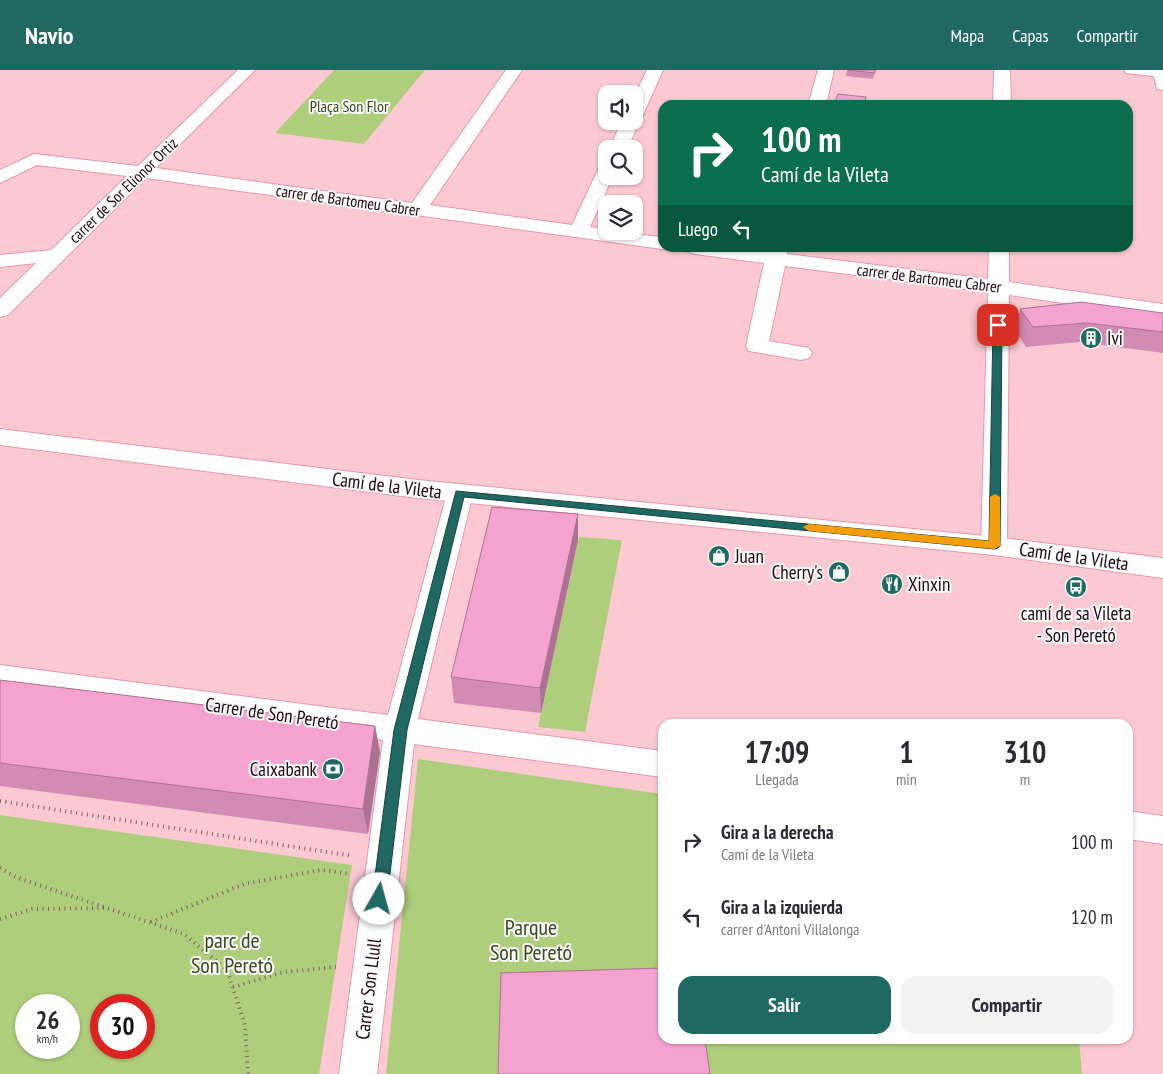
<!DOCTYPE html>
<html lang="es">
<meta charset="utf-8">
<style>
:root{--surface:#fff;--page:#f2f2f3;--text:#2b2b33;--muted:#7c7c81;--accent:#206962}
body{margin:0;font-family:"PT Sans Narrow",sans-serif;background:var(--page);color:var(--text);height:100vh;display:flex;flex-direction:column;font-size:19px;white-space:nowrap}
*{box-sizing:border-box;margin:0}
p{font-size:16px;color:var(--muted)}
.icon{flex:none;width:28px;height:28px;fill:none;stroke:currentColor;stroke-width:2;stroke-linecap:round;stroke-linejoin:round}
.map{position:relative;flex:1;overflow:hidden}
.side{position:absolute;left:658px;top:649px;width:475px;height:325px;display:flex;flex-direction:column;background:var(--surface);border-radius:15px;box-shadow:0 1px 4px #0004}
.side>*{flex:none}
.banner{position:absolute;left:658px;top:30px;width:475px;height:152px;border-radius:15px;box-shadow:0 1px 4px #0004;background:#0b6e4f;color:#fff;overflow:hidden}
.fabs{position:absolute;left:598px;top:15px;display:grid;gap:10px}
.fabs a{display:grid;place-items:center;width:45px;height:45px;border-radius:10px;background:var(--surface);box-shadow:0 1px 4px #0004;font-size:25px}
.speed{position:absolute;left:15px;top:924px;display:flex;gap:10px;font-size:25px;font-weight:700;text-align:center}
.speed>*{display:grid;place-content:center;width:65px;height:65px;border-radius:50%;background:var(--surface);box-shadow:0 1px 4px #0004;line-height:1}
.speed small{font-size:12px;font-weight:400}
.speed .limit{border:8px solid #d22;background:#fff;color:#111}
.pin{position:absolute;display:grid;place-items:center;width:42px;height:42px;color:#fff;margin:-21px;border-radius:10px;box-shadow:0 2px 8px #0006}
.me{position:absolute;width:55px;margin:-28px;rotate:7deg;stroke-linejoin:round;filter:drop-shadow(0 0 4px #0008)}
.turn{display:flex;align-items:center;gap:18px;height:105px;padding:0 20px;font-size:22px}
.turn .icon{width:65px;height:65px;stroke-width:2.5}
.turn b{display:block;font-size:35px;line-height:42px}
.then{display:flex;align-items:center;height:48px;padding:0 20px;background:#0003;gap:10px;font-size:19px}
.eta{display:flex;justify-content:space-evenly;align-items:center;height:85px;text-align:center}
.eta b{font-size:30px;font-weight:600;line-height:35px}
.action{display:flex;gap:10px;margin-top:auto;padding:10px 20px}
.action a{flex:1;height:58px;border-radius:15px;background:var(--accent);color:#fff;font-size:20px;font-weight:600;line-height:58px;text-align:center}
.action a+a{background:var(--page);color:var(--text)}
ul{padding:0;list-style:none}
li{display:flex;align-items:center;gap:15px;height:75px;padding:0 20px}
li div{flex:1}
li b{display:block;font-size:19px}
li em{font-style:normal}
header{display:flex;align-items:center;gap:30px;box-sizing:border-box;height:70px;padding:0 25px;background:var(--accent);color:#fff}
header strong{font-size:24px}
nav{display:flex;gap:28px;margin-inline-start:auto;font-size:18px}
.map>svg:first-child{display:block}
.green{fill:#afce7c;fill-rule:evenodd}
.lines{fill:none;stroke-linecap:round;stroke-linejoin:round}
.street-casing{stroke:#e697a8;stroke-width:2}
.secondary-casing{stroke:#e697a8;stroke-width:2}
.path{stroke:#845e67;stroke-width:4;stroke-dasharray:1 4.5;stroke-linecap:butt}
.street{fill:#fff;fill-rule:evenodd}
.secondary{fill:#fff;fill-rule:evenodd}
.wall{fill:#d28cb3}
.shaded-wall{fill:#ab7292}
.building{fill:#f4a3d0;stroke:#ab7292}
.route{fill:#206962;stroke:#154440}
.slow{fill:#f59e0b}
.labels{text-anchor:middle;stroke-width:4;stroke-linejoin:round;paint-order:stroke}
.far-park-label{font-size:16px;fill:#3a481e;stroke:#f9f9f9}
.far-street-label{font-size:16px;fill:#21060e;stroke:#f9f9f9}
.poi-label{font-size:19px;fill:#21060e;stroke:#f9f9f9;text-anchor:start}
.street-label{font-size:19px;fill:#21060e;stroke:#f9f9f9}
.near-park-label{font-size:22px;fill:#3a481e;stroke:#f9f9f9}
</style>
<header>
<strong>Navio</strong>
<nav><a>Mapa</a><a>Capas</a><a>Compartir</a></nav>
</header>
<div class="map">
<svg width="1163" height="1004" viewBox="0 0 1163 1004">
<rect width="100%" height="100%" fill="#fcc9d3"/>
<g class="green">
<polygon points="334,0 425,0 364,74 275,63"/>
<polygon points="579,467 622,470 585,662 538,657"/>
<polygon points="418,689 662,724 662,969 1079,969 1082,1004 386,1004"/>
<path d="M0 745 352 795 319 1004H0ZM26 935H69V978H26ZM101 935H144V978H101Z"/>
</g>
<g class="lines">
<g class="street-casing">
<g id="street">
<polygon points="238,0 255,0 156,98 412,133 506,0 522,0 430,135 572,155 597,102 599,98 606,96 606,106 613,106 590,157 606,159 606,161 662,167 662,178 668,178 662,179 146,108 8,245 0,247 0,228 36,193 0,197 0,185 51,180 127,106 37,95 0,113 0,100 34,84 138,96"/>
<polygon points="647,0 663,0 643,45 638,49 640,51 627,79 609,79 622,51 634,51 634,27"/>
<polygon points="818,0 834,0 826,35 808,35"/>
<polygon points="994,0 1010,0 1011,35 993,35"/>
<polygon points="1124,0 1163,0 1163,7 1126,3"/>
<polygon points="685,178 739,178 767,181 768,178 788,178 787,184 988,209 989,178 1009,178 1009,212 1163,234 1163,248 1009,225 1007,476 1004,483 994,485 984,483 981,476 988,222 785,196 769,271 809,278 812,283 809,288 801,290 749,281 746,276 764,193 695,184 688,182"/>
<polygon points="460,414 469,417 473,423 418,649 662,681 662,707 414,674 377,1004 339,1004 383,670 0,619 0,595 388,645 447,423 451,417"/>
<polygon points="1128,741 1163,746 1163,774 1128,769"/>
</g>
</g>
<g class="secondary-casing">
<g id="secondary">
<polygon points="1152,0 1163,0 1163,20 1157,19"/>
<polygon points="0,359 418,410 994,467 1163,488 1163,508 994,485 418,428 0,375"/>
</g>
</g>
<g class="path">
<polyline points="0,731 353,786"/>
<polyline points="0,798 18,808 184,864 227,900 245,955 248,1004"/>
<polyline points="0,849 32,839 108,838"/>
<polyline points="151,852 244,814 321,800 351,804"/>
<polyline points="233,917 284,902 336,897"/>
</g>
<use href="#street" class="street"/>
<use href="#secondary" class="secondary"/>
</g>
<g class="wall">
<polygon points="847,0 876,0 873,9 846,6"/>
<polygon points="1020,239 1163,243 1163,283 1080,272 1026,277 1014,259"/>
<polygon points="578,444 578,470 541,643 454,633 451,607"/>
<polygon points="0,610 375,656 380,682 368,764 0,716"/>
</g>
<g class="shaded-wall">
<polygon points="578,444 578,470 541,643 540,618"/>
<polygon points="375,656 380,682 368,764 363,739"/>
</g>
<g class="building">
<polygon points="848,0 875,0 875,3"/>
<polygon points="838,24 866,27 864,35 834,35"/>
<polygon points="1081,232 1163,243 1163,262 1087,253 1033,257 1020,239"/>
<polygon points="492,437 578,444 540,618 451,607"/>
<polygon points="0,610 375,656 363,739 0,693"/>
<polygon points="662,898 662,969 705,969 710,1004 498,1004 501,903"/>
</g>
<polygon class="route" points="998,252 1002,255 1000,476 998,478 994,479 464,427 407,660 387,829 384,834 379,836 374,834 372,829 394,660 456,421 989,471 993,255"/>
<polygon class="slow" points="995,424 1000,427 1000,476 994,479 809,461 803,457 809,454 989,471 990,427"/>
<defs>
<g id="building-disc" transform="scale(1.125)"><circle r="9.5" fill="#206962" stroke="#f9f9f9"/><path d="M-4-6H4V6H1V3H-1V6H-4ZM-2.5-4.3h1.7v1.8h-1.7ZM.8-4.3h1.7v1.8H.8ZM-2.5-1h1.7V.8h-1.7ZM.8-1h1.7V.8H.8Z" fill="#fff"/></g>
<g id="shop-disc" transform="scale(1.125)"><circle r="9.5" fill="#206962" stroke="#f9f9f9"/><path d="M-5-2.5h2.3a2.7 3.5 0 0 1 5.4 0H5L5.5 6h-11ZM-1.5-2.5h3a1.5 2.3 0 0 0-3 0Z" fill="#fff"/></g>
<g id="restaurant-disc" transform="scale(1.125)"><circle r="9.5" fill="#206962" stroke="#f9f9f9"/><path d="M-5-6h1v4h1v-4h1v4h1v-4h1v5L-1.5 .5V6h-2V.5L-5-1ZM5-6V6H3V1.5H1.5Q1.5-4 5-6Z" fill="#fff"/></g>
<g id="bus-disc" transform="scale(1.125)"><circle r="9.5" fill="#206962" stroke="#f9f9f9"/><path d="M-5-6H5V4H4V6H2V4H-2V6H-4V4H-5ZM-3.5-4V0h7V-4ZM-3.5 1.2v1.5H-2V1.2ZM2 1.2v1.5H3.5V1.2Z" fill="#fff"/></g>
<g id="bank-disc" transform="scale(1.125)"><circle r="9.5" fill="#206962" stroke="#f9f9f9"/><path d="M-6-4H6V4H-6ZM0-2.3a2.3 2.3 0 1 0 0 4.6a2.3 2.3 0 1 0 0-4.6Z" fill="#fff"/></g>
</defs>
<g fill-rule="evenodd">
<use href="#building-disc" x="1091" y="268"/>
<use href="#shop-disc" x="719" y="486"/>
<use href="#shop-disc" x="839" y="502"/>
<use href="#restaurant-disc" x="892" y="514"/>
<use href="#bus-disc" x="1076" y="517"/>
<use href="#bank-disc" x="333" y="699"/>
</g>
<g class="labels">
<g class="far-park-label">
<text x="349" y="42">Plaça Son Flor</text>
</g>
<g class="far-street-label">
<text transform="translate(123 120) rotate(-44)" y="6">carrer de Sor Elionor Ortiz</text>
<text transform="translate(348 130) rotate(8)" y="6">carrer de Bartomeu Cabrer</text>
<text transform="translate(929 208) rotate(7)" y="6">carrer de Bartomeu Cabrer</text>
</g>
<g class="poi-label">
<text x="1107" y="275">Ivi</text>
<text x="735" y="493">Juan</text>
<text x="823" y="509" text-anchor="end">Cherry's</text>
<text x="908" y="521">Xinxin</text>
<text x="1076" y="550" text-anchor="middle">camí de sa Vileta<tspan x="1076" dy="22">- Son Peretó</tspan></text>
<text x="317" y="706" text-anchor="end">Caixabank</text>
</g>
<g class="street-label">
<text transform="translate(387 415) rotate(7)" y="7">Camí de la Vileta</text>
<text transform="translate(1074 486) rotate(8)" y="7">Camí de la Vileta</text>
<text transform="translate(272 643) rotate(8)" y="7">Carrer de Son Peretó</text>
<text transform="translate(368 919) rotate(-83)" y="7">Carrer Son Llull</text>
</g>
<g class="near-park-label">
<text x="531" y="865">Parque<tspan x="531" dy="25">Son Peretó</tspan></text>
<text x="232" y="878">parc de<tspan x="232" dy="25">Son Peretó</tspan></text>
</g>
</g>
</svg>
<div class="fabs">
<a><svg class="icon" aria-label="sound" viewBox="0 0 24 24"><path d="M4 9h4l5-4v14l-5-4H4zM17 9q2 3 0 6"/></svg></a>
<a><svg class="icon" aria-label="search" viewBox="0 0 24 24"><circle cx="10" cy="10" r="6"/><path d="M15 15l6 6"/></svg></a>
<a><svg class="icon" aria-label="layers" viewBox="0 0 24 24"><path d="M12 4l9 5-9 5-9-5zM3 14l9 5 9-5"/></svg></a>
</div>
<div class="speed"><div>26<small>km/h</small></div><div class="limit">30</div></div>
<div class="pin" style="left:998px;top:255px;background:#d93025"><svg class="icon" aria-label="arrive" viewBox="0 0 24 24"><path d="M6 21V4h12l-3 4 3 4H6"/></svg></div>
<svg class="me" style="left:379px;top:829px" viewBox="-20 -20 40 40"><circle r="19" fill="#fff"/><path d="M0-13L10 11 0 6-10 11z" fill="#206962"/></svg>
<div class="banner">
<div class="turn"><svg class="icon" aria-label="right" viewBox="0 0 24 24"><path d="M7 20v-9h11M14 6l5 5-5 5"/></svg><div><b>100 m</b>Camí de la Vileta</div></div>
<div class="then">Luego<svg class="icon" aria-label="left" viewBox="0 0 24 24"><path d="M17 20v-9H6M10 6l-5 5 5 5"/></svg></div>
</div>
<section class="side">
<div class="eta">
<div><b>17:09</b><p>Llegada</p></div>
<div><b>1</b><p>min</p></div>
<div><b>310</b><p>m</p></div>
</div>
<ul>
<li><svg class="icon" aria-label="right" viewBox="0 0 24 24"><path d="M7 20v-9h11M14 6l5 5-5 5"/></svg><div><b>Gira a la derecha</b><p>Camí de la Vileta</p></div><em>100 m</em></li>
<li><svg class="icon" aria-label="left" viewBox="0 0 24 24"><path d="M17 20v-9H6M10 6l-5 5 5 5"/></svg><div><b>Gira a la izquierda</b><p>carrer d'Antoni Villalonga</p></div><em>120 m</em></li>
</ul>
<div class="action"><a>Salir</a><a>Compartir</a></div>
</section>
</div>
